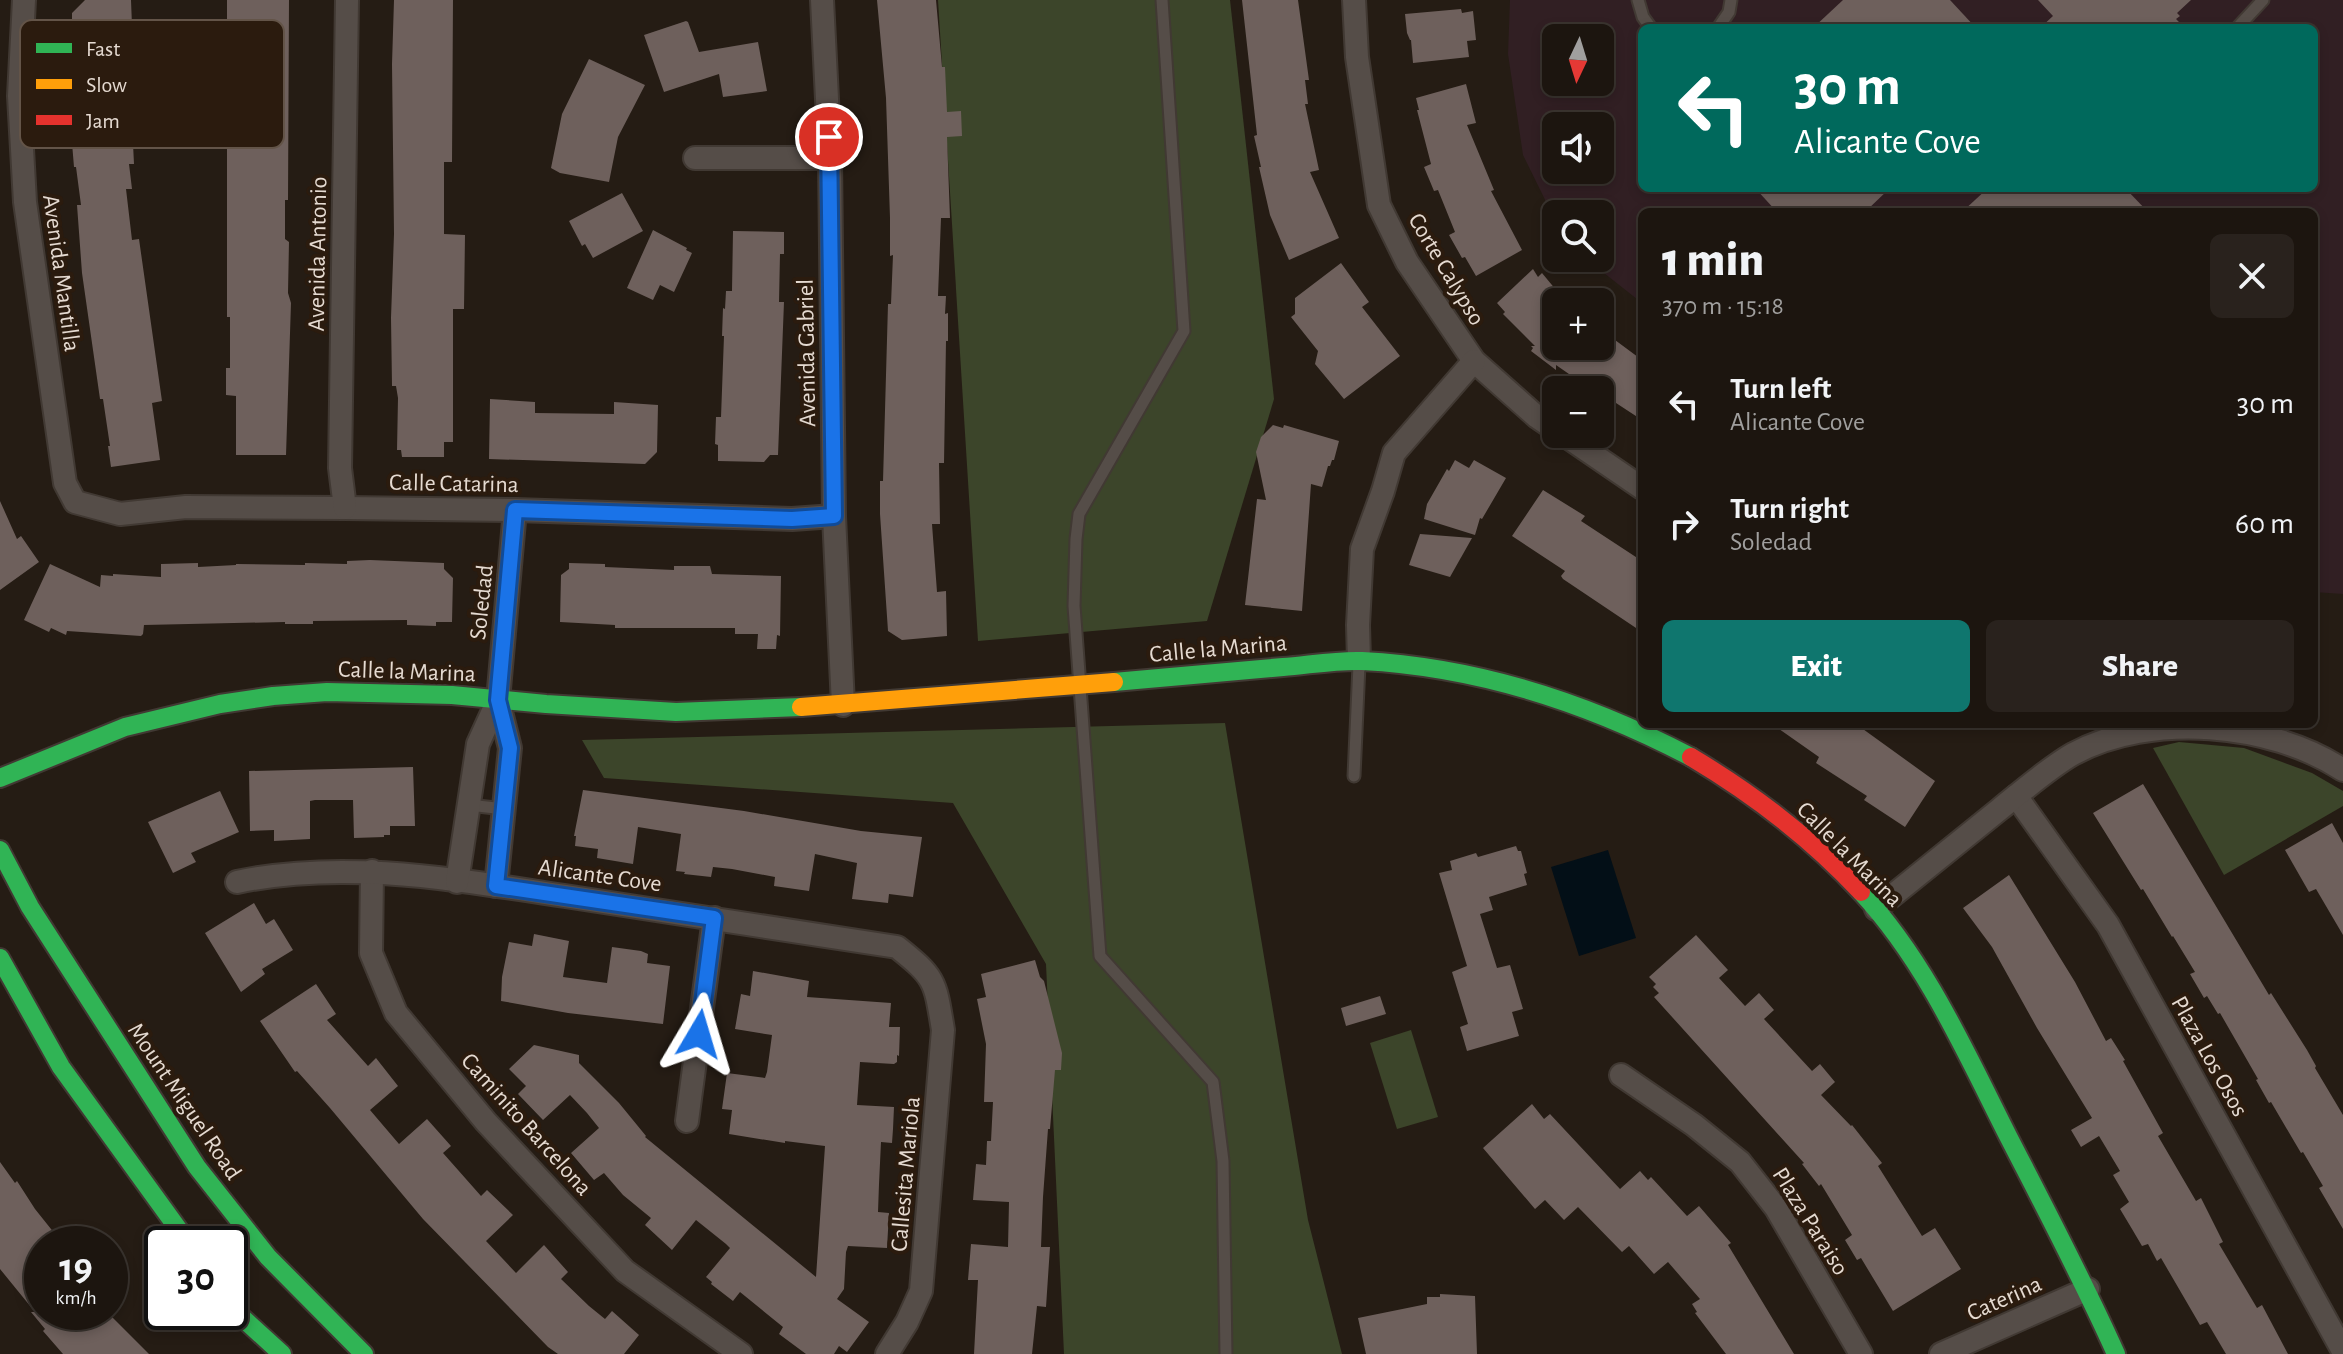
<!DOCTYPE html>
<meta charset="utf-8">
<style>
:root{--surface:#1c150f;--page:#29221d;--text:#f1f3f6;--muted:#a09f9e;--line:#3a342f;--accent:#0f766e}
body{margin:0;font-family:"Alegreya Sans",sans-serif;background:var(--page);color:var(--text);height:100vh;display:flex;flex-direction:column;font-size:30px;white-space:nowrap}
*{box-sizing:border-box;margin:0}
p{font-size:26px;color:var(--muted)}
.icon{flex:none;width:44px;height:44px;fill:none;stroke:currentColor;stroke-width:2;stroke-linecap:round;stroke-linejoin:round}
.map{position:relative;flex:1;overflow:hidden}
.side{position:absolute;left:1638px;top:208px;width:680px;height:520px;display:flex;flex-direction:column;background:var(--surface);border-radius:12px;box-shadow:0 4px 12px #0003,0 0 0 2px var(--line)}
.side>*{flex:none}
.guide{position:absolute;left:1638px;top:24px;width:680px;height:168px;border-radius:12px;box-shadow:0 4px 12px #0003,0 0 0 2px var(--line);background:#00695c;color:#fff;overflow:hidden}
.needle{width:52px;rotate:184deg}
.tools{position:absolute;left:1542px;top:24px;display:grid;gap:16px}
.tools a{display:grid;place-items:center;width:72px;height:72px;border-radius:12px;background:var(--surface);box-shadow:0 4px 12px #0003,0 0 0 2px var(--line);font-size:40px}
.speed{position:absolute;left:24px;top:1226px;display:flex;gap:16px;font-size:40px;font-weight:700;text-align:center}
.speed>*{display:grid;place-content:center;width:104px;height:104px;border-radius:50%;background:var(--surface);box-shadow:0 4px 12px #0003,0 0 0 2px var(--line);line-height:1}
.speed small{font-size:20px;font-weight:400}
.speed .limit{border:4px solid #111;border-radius:12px;background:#fff;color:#111}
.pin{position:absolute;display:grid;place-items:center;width:68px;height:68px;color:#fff;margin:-34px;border:4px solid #fff;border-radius:50%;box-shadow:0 2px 8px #0007}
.me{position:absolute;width:88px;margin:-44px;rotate:7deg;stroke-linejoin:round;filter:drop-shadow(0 0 6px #0008)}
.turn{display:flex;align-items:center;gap:28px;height:168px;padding:0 24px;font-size:36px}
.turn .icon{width:104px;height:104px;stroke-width:2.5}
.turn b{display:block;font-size:56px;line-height:68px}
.round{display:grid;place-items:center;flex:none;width:84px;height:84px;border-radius:12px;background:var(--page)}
.summary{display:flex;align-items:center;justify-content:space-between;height:136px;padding:0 24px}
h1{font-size:48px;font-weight:800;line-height:60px}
.primary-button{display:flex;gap:16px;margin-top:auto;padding:16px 24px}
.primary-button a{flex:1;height:92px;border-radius:12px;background:var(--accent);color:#fff;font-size:32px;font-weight:800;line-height:92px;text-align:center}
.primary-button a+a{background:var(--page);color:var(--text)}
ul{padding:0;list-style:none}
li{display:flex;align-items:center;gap:24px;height:120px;padding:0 24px}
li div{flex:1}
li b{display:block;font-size:30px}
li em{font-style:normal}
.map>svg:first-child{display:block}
.education{fill:#311f23;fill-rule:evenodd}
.green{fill:#3c452a}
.water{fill:#030f17}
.building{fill:#6e605c}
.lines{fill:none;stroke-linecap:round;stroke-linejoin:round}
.lane-casing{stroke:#413933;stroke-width:15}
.street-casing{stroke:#413933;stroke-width:26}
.fast-casing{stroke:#413933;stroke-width:22}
.slow-casing{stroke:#413933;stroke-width:22}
.jam-casing{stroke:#413933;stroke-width:22}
.lane{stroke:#554d48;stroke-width:11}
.street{stroke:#554d48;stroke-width:22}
.fast{stroke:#30b455;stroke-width:18}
.slow{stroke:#ff9f0a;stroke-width:18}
.jam{stroke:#e5322d;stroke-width:18}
.route-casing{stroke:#114b97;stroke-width:20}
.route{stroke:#1a73e8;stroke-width:14}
.labels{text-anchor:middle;stroke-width:8;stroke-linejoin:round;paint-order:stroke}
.street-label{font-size:24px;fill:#e5dad1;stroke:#2b1b0e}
.key{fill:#2b1b0e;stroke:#635448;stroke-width:2}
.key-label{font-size:22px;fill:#e5dad1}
</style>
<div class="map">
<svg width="2343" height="1354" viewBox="0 0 2343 1354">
<rect width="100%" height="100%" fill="#251c14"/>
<path class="education" d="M1510 0H2343V594L2314 592V212H1642V303L1585 258H1600V214H1556V222L1523 155 1508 54ZM1642 28H2314V188H1642ZM1556 38H1600V82H1556ZM1556 126H1600V170H1556Z"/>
<g class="green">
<polygon points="938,0 1230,0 1274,399 1207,621 978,641"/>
<polygon points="1225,723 1308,1220 1342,1354 1064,1354 1046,964 953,803 604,778 582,740"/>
<polygon points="2179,742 2244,748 2312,773 2343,791 2343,806 2224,875 2153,748"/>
<polygon points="1411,1030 1438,1117 1397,1129 1370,1043"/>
</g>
<polygon class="water" points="1608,850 1636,938 1579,956 1551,867"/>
<g class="building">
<polygon points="85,0 131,0 135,103 131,103 134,164 129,164 132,189 126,189 132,240 139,239 162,401 152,403 160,460 111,467 108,446 110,446 103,399 100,399 82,273 77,205 81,205 76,167 74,167 71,131 77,131 76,82 72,82 72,13"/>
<polygon points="227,0 289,0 288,200 285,200 285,239 289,242 288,293 291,303 286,455 236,455 236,396 226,395 226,368 230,368 230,317 227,317"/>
<polygon points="394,0 453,0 452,162 444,162 444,234 465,235 464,309 453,309 453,442 444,442 444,457 402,457 401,450 397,450 398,398 396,386 392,386 391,318 394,234 392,64"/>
<polygon points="877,0 936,0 942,67 945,67 947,112 961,111 962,136 947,137 950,218 941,218 938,296 946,296 945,314 948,313 948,341 946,341 944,463 939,463 940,524 932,524 937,592 946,591 947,636 902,640 888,631 880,514 880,481 883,481 888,304 891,304 893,255 890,256 890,218 886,98"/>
<polygon points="1242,0 1298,0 1309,80 1305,80 1308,104 1305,104 1319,170 1310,172 1339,238 1289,260 1270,215 1259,167 1261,167 1254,136 1257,135"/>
<polygon points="1843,0 1950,0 1976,28 1813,28"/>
<polygon points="2038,0 2191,0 2177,13 2180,16 2176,19 2185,28 2040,28 2053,16"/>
<polygon points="1461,9 1462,13 1473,11 1476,40 1467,41 1469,57 1413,63 1411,40 1410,40 1407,33 1405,14"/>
<polygon points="686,21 688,22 699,52 758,42 767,91 723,97 719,74 664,92 644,35"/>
<polygon points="589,59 645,85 618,137 609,182 560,173 551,168 562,114"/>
<polygon points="1466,84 1476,123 1467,125 1494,190 1491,191 1522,250 1476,276 1465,257 1462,258 1449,235 1455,232 1438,190 1434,191 1424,167 1431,164 1417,110 1419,110 1416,98"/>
<polygon points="1755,188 1890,188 1865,212 1777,212"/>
<polygon points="1988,188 2125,188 2148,212 1962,212"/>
<polygon points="622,193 643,231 593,258 585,244 582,246 569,221"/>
<polygon points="653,230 687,248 686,250 692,253 674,292 660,285 653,300 627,288"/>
<polygon points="733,231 784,232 784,254 780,254 779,302 784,302 778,455 770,455 764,462 718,461 718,445 715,444 716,417 721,417 724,336 722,336 723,308 725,309 726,291 732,291"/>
<polygon points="1341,263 1369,302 1362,307 1400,356 1344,399 1315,364 1318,351 1291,317 1295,314 1295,298"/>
<polygon points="1533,269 1538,277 1542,273 1561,296 1556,301 1556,346 1600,346 1600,332 1613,343 1615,340 1642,360 1642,420 1616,403 1615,405 1604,399 1600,396 1600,390 1592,390 1556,365 1556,370 1531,351 1533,348 1531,346 1535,346 1503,314 1505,312 1497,303"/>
<polygon points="490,399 535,402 535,413 614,414 614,402 658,405 657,452 645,464 489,459"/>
<polygon points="1273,425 1283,428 1284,425 1339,441 1334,460 1332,460 1330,466 1328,466 1322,487 1311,484 1302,611 1245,605 1257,499 1266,500 1256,452 1261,437"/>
<polygon points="1455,460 1469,468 1474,460 1506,478 1482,519 1480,518 1475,535 1424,519 1427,504 1447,469 1449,471"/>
<polygon points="1543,490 1585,516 1581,521 1642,561 1642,632 1563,579 1561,576 1565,571 1512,536"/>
<polygon points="0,501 17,539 21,536 39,562 0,590"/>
<polygon points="1420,534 1472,538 1450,577 1409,565"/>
<polygon points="370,560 444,563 444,569 453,578 452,622 436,622 436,626 407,625 407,620 313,621 313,624 285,624 285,622 144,625 143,634 141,636 67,631 66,635 51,628 49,632 24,620 50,564 100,587 101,575 113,576 113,574 161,577 161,564 198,563 198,567 236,565 236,564 305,565 305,563 347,564 347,561"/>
<polygon points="569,563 605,564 605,567 674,570 674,566 710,566 712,574 781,576 780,636 777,635 776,649 757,649 758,634 735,634 735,628 615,628 615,625 560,622 561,575 569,569"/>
<polygon points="1772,724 1856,724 1935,781 1905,827 1864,800 1867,796 1816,763 1819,757"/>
<polygon points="413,767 415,826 390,826 390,835 384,835 384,837 354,838 353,800 315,800 310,801 310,839 274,841 274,830 250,831 249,771"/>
<polygon points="2143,784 2269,995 2271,993 2307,1050 2316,1066 2315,1068 2343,1115 2343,1229 2319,1188 2323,1186 2303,1152 2301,1153 2271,1102 2269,1103 2256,1080 2258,1079 2220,1013 2218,1014 2207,996 2204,998 2190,974 2195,972 2173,936 2172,937 2143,889 2141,890 2093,813"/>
<polygon points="583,790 744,811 861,831 922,837 913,897 889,894 888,903 852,899 857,863 815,854 809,891 774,886 775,877 732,869 713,867 711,877 684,874 685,872 676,871 681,834 638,827 633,864 597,858 598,849 575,846 576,836 574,836"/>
<polygon points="220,791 239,832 191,853 196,862 173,873 148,822"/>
<polygon points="2332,823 2343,843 2343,935 2316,889 2309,892 2285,850"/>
<polygon points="1516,846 1518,851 1521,851 1527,873 1524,874 1527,885 1489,897 1493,910 1480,914 1497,968 1510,965 1523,1009 1512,1012 1519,1036 1467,1051 1460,1027 1468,1024 1452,972 1467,966 1439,873 1452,870 1450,861 1476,853 1478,857"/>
<polygon points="2009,875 2075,982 2106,1041 2111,1038 2125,1060 2123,1061 2163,1133 2158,1136 2196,1201 2201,1198 2223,1242 2219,1244 2257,1308 2262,1305 2288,1354 2226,1354 2207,1322 2200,1325 2161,1258 2157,1261 2148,1244 2142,1246 2132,1229 2120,1209 2129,1202 2113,1175 2120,1171 2099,1136 2081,1147 2071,1130 2092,1118 2037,1028 1992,947 1963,908"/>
<polygon points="254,903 266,924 274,919 293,950 262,969 265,974 241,992 205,933"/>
<polygon points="534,934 569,941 563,977 607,983 612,947 641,951 648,954 647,963 670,966 663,1024 568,1013 501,1001 502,977 509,942 532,946"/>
<polygon points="1696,935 1728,970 1719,978 1745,1006 1759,993 1774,1010 1764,1019 1812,1071 1820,1064 1835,1082 1821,1095 1851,1126 1852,1125 1882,1163 1878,1166 1922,1236 1935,1228 1961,1269 1893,1311 1861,1258 1857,1260 1845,1240 1852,1235 1821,1184 1819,1186 1802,1164 1804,1163 1654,997 1659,993 1653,987 1656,984 1649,977"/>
<polygon points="1035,960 1040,977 1044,981 1062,1053 1061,1070 1055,1070 1050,1129 1048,1129 1043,1197 1041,1247 1050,1247 1046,1307 1037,1306 1032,1354 974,1354 978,1280 968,1280 971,1244 1008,1247 1009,1202 973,1200 976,1164 986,1165 987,1141 991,1141 993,1102 984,1102 986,1044 977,999 986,997 981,974"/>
<polygon points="753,971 809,981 807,997 891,1003 889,1027 900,1027 899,1056 897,1055 897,1062 894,1064 860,1062 857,1105 894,1107 893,1129 892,1143 881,1142 879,1184 878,1212 889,1213 887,1248 848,1246 846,1252 844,1289 837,1299 869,1322 847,1352 839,1346 834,1354 806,1354 779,1334 783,1327 740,1292 733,1301 711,1284 712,1282 706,1277 730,1248 726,1244 696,1220 672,1250 645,1225 651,1218 623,1195 604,1173 594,1180 571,1153 599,1128 587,1113 570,1095 543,1120 518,1094 526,1086 509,1069 534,1045 579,1055 579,1063 619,1103 646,1136 645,1137 816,1277 825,1146 785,1141 785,1143 729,1134 732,1110 722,1109 727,1073 765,1078 767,1072 772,1035 735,1029 741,994 750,996"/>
<polygon points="316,984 336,1014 327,1020 368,1066 376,1058 398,1086 370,1110 399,1144 427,1119 451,1146 443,1153 481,1196 487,1190 513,1215 486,1241 516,1273 544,1245 568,1272 561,1279 589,1306 605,1319 612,1311 639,1335 624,1354 558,1354 548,1347 423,1219 330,1108 297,1071 295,1072 260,1021"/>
<polygon points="1380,996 1386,1014 1346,1026 1341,1008"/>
<polygon points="1532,1104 1544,1119 1550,1114 1620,1189 1640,1171 1648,1180 1651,1177 1687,1216 1699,1206 1731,1243 1728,1245 1794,1354 1726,1354 1695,1313 1697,1312 1692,1304 1700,1299 1668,1262 1654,1274 1629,1246 1622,1252 1578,1207 1564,1220 1545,1200 1535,1209 1483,1148"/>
<polygon points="0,1162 15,1183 17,1181 35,1209 63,1244 42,1244 42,1312 107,1312 149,1354 63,1354 43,1331 45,1329 31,1312 35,1312 0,1269"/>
<polygon points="1440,1294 1475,1296 1477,1354 1366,1354 1358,1318 1427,1304 1427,1297 1440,1297"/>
</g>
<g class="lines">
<g class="lane-casing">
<g id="lane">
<polyline points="1162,0 1184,331 1079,514 1076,539 1074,606 1100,956 1213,1082 1223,1161 1226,1354"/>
<polyline points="1638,0 1643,17 1651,28"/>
<polyline points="1718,28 1729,12 1731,0"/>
<polyline points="2237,28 2263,0"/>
<polyline points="1354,776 1359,665"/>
<polyline points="469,805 504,809"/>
</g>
</g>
<g class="street-casing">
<g id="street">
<polyline points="24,0 19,96 25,202 65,483 75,502 120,514 186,507 345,508 515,510 792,519 834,516"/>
<polyline points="822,0 830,158 834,516 843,705"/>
<polyline points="1354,0 1357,57 1379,205 1407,262 1474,361 1537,417 1556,430"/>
<polyline points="695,158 830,158"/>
<polyline points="1563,434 1642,488"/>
<polyline points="345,508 340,468 347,0"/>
<polyline points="1359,661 1358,625 1362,549 1383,491 1394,453 1474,361"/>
<polyline points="2016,796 2108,925 2343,1351"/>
<polyline points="372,871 371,953 396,1013 486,1122 625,1271 741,1354"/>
<path d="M237 882C345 859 457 880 565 896 675 912 786 929 897 947 936 978 935 981 943 1030L921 1291 907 1322 887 1354"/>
<polyline points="457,882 478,744 498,700 515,510"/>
<polyline points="496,886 510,748 498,700"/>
<path d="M1876 909C1917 876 1959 842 2000 809 2021 792 2050 767 2073 754 2151 712 2270 722 2343 770"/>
<polyline points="1621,1075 1694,1125 1740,1162 1776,1208 1861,1354"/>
<polyline points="687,1121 714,918"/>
<polyline points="1941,1354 2088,1289"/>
</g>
</g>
<g class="fast-casing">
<g id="fast">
<path d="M1114 682C1170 677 1227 672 1283 667 1309 665 1336 660 1362 661 1479 667 1588 703 1691 757"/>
<polyline points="0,778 125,727 220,704 273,696 327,692 452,695 546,704 676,712 801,707"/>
<polyline points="0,850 30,907 197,1167 268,1257 364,1354"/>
<path d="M1861 892C1926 962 1965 1051 2008 1136 2045 1208 2083 1280 2116 1354"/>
<polyline points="0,958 61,1067 189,1244"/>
<polyline points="230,1303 236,1312 282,1354"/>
</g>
</g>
<g class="slow-casing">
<polyline id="slow" points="801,707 1114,682"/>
</g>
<g class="jam-casing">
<path id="jam" d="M1691 757C1753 794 1812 839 1861 892"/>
</g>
<use href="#lane" class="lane"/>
<use href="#street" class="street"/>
<use href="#fast" class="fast"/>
<use href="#slow" class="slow"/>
<use href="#jam" class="jam"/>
</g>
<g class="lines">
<g class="route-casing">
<polyline id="route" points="699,1034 714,918 496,886 510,748 498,700 515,510 792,519 834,516 829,137"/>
</g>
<use href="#route" class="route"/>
</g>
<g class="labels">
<g class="street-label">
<text transform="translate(317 254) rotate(-89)" y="8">Avenida Antonio</text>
<text transform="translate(1447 269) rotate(59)" y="8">Corte Calypso</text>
<text transform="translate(62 273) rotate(82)" y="8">Avenida Mantilla</text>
<text transform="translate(806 353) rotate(-91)" y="8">Avenida Gabriel</text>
<text transform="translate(454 483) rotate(1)" y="8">Calle Catarina</text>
<text transform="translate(481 602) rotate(-84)" y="8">Soledad</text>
<text transform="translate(1218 648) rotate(-5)" y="8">Calle la Marina</text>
<text transform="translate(407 671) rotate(2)" y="8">Calle la Marina</text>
<text transform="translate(1850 854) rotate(45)" y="8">Calle la Marina</text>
<text transform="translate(600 875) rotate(8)" y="8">Alicante Cove</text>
<text transform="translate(2210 1056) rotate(61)" y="8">Plaza Los Osos</text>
<text transform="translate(185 1101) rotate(56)" y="8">Mount Miguel Road</text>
<text transform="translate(527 1124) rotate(48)" y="8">Caminito Barcelona</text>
<text transform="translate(905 1174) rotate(-85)" y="8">Callesita Mariola</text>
<text transform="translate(1811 1221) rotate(58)" y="8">Plaza Paraiso</text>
<text transform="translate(2004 1298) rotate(-24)" y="8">Caterina</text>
</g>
</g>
<rect x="20" y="20" width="264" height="128" rx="12" class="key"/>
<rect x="36" y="43" width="36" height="10" fill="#30b455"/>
<rect x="36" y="79" width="36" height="10" fill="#ff9f0a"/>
<rect x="36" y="115" width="36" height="10" fill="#e5322d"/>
<g class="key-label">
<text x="86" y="56">Fast</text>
<text x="86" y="92">Slow</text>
<text x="86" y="128">Jam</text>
</g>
</svg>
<div class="tools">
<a><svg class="needle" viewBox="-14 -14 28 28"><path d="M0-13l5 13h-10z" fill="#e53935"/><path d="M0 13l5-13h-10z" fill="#a09f9e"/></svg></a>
<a><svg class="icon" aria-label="sound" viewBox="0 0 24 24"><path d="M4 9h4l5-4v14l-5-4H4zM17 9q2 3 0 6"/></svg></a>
<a><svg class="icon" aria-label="search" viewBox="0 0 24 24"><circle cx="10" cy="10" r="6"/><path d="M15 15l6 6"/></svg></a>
<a>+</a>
<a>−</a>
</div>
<div class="speed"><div>19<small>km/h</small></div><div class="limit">30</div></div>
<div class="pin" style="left:829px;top:137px;background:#d93025"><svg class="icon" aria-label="arrive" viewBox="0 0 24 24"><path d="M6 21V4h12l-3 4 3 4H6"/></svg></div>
<svg class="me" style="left:699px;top:1034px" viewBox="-20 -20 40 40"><path d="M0-17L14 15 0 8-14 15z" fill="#1a73e8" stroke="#fff" stroke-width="4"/></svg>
<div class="guide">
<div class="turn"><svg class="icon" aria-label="left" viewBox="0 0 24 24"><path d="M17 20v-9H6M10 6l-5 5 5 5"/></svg><div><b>30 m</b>Alicante Cove</div></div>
</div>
<section class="side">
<div class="summary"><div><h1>1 min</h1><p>370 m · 15:18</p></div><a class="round"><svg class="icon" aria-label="close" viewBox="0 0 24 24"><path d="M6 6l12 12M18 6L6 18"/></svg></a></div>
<ul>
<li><svg class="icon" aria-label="left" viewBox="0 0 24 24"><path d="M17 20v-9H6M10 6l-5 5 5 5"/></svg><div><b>Turn left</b><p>Alicante Cove</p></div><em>30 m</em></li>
<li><svg class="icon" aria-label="right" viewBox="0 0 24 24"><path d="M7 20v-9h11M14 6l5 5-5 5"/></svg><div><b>Turn right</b><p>Soledad</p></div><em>60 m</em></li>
</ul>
<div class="primary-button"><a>Exit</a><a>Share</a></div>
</section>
</div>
